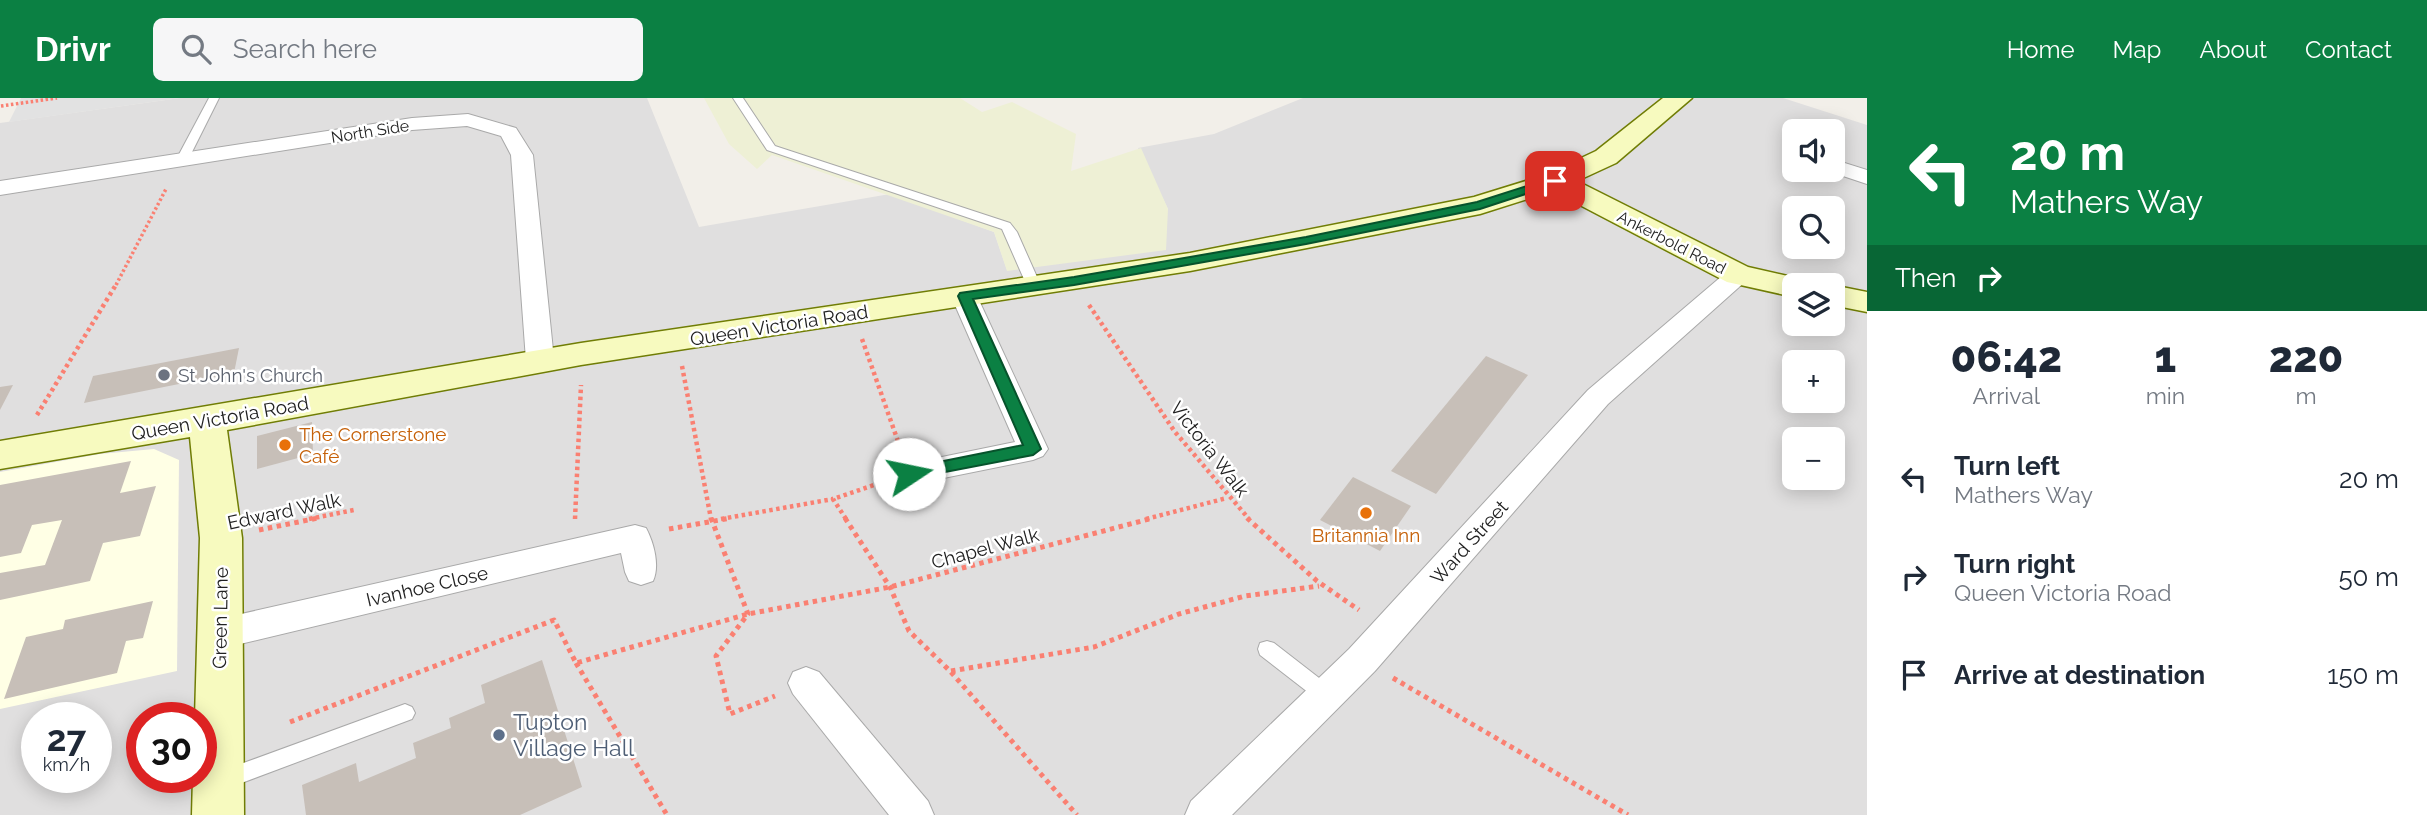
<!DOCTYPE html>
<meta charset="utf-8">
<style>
:root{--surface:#fff;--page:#f6f6f7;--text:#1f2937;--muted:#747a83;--accent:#0b8043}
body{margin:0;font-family:Raleway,sans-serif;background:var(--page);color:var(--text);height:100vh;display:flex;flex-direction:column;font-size:26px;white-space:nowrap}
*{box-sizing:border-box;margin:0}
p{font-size:23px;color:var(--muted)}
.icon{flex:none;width:38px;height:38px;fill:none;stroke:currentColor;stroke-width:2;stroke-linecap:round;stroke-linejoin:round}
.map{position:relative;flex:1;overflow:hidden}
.panel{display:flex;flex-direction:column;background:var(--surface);width:560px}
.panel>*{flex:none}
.guide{background:#0b8043;color:#fff;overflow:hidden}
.tools{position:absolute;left:1782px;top:21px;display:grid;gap:14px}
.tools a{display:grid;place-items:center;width:63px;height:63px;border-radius:10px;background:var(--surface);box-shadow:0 4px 18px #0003;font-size:35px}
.speed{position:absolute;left:21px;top:604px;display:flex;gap:14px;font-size:35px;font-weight:700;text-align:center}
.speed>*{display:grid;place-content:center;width:91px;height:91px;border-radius:50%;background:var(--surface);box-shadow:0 4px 18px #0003;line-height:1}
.speed small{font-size:18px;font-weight:400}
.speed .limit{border:10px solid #d22;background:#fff;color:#111}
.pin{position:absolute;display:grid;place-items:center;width:60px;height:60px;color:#fff;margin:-30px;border-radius:14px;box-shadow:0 4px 10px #0006}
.me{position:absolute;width:77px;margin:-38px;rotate:79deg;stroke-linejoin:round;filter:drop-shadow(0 0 5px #0008)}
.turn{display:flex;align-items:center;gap:24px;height:147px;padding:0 28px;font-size:32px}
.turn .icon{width:91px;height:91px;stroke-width:2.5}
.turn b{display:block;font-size:49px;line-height:60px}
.then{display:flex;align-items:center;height:66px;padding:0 28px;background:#0003;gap:14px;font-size:26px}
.eta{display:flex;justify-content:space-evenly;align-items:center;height:119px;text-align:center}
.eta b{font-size:42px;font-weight:800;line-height:49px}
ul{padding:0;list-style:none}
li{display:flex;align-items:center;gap:21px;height:98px;padding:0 28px}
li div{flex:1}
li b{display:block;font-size:26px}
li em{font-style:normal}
header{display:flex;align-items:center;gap:42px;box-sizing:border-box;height:98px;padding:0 35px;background:var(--accent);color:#fff}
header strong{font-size:33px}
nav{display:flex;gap:38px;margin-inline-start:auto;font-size:24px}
.search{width:490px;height:63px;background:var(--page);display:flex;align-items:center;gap:18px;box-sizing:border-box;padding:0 24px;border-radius:10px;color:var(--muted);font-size:26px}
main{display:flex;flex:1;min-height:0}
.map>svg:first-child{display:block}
.residential{fill:#e0dfdf;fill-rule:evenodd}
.education{fill:#ffffe5}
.farmland{fill:#eef0d5}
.parking{fill:#e2e2e2}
.building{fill:#c7bfb8}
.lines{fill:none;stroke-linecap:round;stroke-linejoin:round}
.lane-casing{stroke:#a9a9a9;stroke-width:2}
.street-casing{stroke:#a9a9a9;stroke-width:2}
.secondary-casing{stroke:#707d05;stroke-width:3}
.path-far2{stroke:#fa8072;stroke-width:3.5;stroke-dasharray:2.5 2.5;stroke-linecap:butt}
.path-far1{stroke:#fa8072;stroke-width:4.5;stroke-dasharray:3.5 3.5;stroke-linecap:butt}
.path{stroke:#fa8072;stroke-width:5;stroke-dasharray:4.5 4.5;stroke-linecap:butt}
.lane{fill:#fff;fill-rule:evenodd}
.street{fill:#fff;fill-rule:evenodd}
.secondary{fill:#f7fabf;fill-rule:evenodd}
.route{fill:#0b8043;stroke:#07532c;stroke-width:2}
.worship-dot{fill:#6b7280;stroke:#fff;stroke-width:2.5}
.food-dot{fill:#e8710a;stroke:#fff;stroke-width:2.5}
.service-dot{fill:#5c6f8a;stroke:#fff;stroke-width:2.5}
.labels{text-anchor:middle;stroke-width:5;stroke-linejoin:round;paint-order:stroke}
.far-street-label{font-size:16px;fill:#222;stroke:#fff}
.street-label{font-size:19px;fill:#222;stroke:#fff}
.worship-label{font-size:19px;fill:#5b616d;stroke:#fff;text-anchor:start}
.food-label{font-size:19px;fill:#c56008;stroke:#fff;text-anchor:start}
.near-service-label{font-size:23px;fill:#4e5e75;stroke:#fff;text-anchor:start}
</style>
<header>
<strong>Drivr</strong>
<div class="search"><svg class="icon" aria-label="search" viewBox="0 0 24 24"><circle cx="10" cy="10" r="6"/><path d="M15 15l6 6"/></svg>Search here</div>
<nav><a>Home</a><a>Map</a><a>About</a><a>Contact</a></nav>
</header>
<main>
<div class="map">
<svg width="1867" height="717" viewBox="0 0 1867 717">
<rect width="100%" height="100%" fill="#f2efe9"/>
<path class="residential" d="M180 0H647L699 129 890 96 994 134 1007 172 1168 111 1138 50 1214 36 1303 0H1783L1867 27V717H0V25ZM1794 33H1832V72H1794ZM1794 110H1832V149H1794ZM1794 187H1832V226H1794ZM1794 264H1832V303H1794ZM1794 341H1832V380H1794ZM37 620H96V679H37ZM142 620H201V679H142Z"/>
<polygon class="education" points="154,351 179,362 177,573 0,611 0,374 100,356"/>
<polygon class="farmland" points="704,0 960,0 982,14 1012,4 1076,36 1071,73 1141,50 1168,111 1166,152 1007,173 994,134 772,57 757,71 729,46"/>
<polygon class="parking" points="21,0 180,0 9,24"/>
<g class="building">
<polygon points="239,250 234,275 84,305 93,278"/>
<polygon points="1486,258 1528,277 1436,396 1391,373"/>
<polygon points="13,287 0,312 0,289"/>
<polygon points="312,324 313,356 257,371 257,338"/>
<polygon points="131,363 120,395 156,388 140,438 103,445 90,483 0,502 0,475 45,467 62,422 32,427 21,455 0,459 0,387"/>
<polygon points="1353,379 1411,408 1380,453 1320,422"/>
<polygon points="153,503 143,540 126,543 117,575 4,601 26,539 63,531 65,522"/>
<polygon points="542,562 582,689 520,717 306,717 302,687 356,665 359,684 416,660 413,645 451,630 449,620 485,605 481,587"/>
</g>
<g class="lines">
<g class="lane-casing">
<g id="lane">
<polygon points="209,0 219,0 188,62 178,64 176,62"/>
<polygon points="733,0 743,0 775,48 1010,125 1017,134 1041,188 1034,192 1027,188 1002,131 767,52"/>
<polygon points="1267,543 1274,545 1332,590 1335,596 1332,602 1325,604 1318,602 1260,557 1258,551 1260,545"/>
<polygon points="405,606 412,609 415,615 412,621 223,692 216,689 213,682 216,675"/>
</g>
</g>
<g class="street-casing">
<g id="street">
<polygon points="468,16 516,30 533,57 554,262 550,268 540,271 530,268 526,262 511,57 501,38 467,28 412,32 0,97 0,83 412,20"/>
<polygon points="1832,61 1867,72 1867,86 1825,72 1832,72"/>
<polygon points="1738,170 1747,172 1750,177 1747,182 1608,306 1375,573 1232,717 1185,717 1191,703 1349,551 1588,292 1729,172"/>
<polygon points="964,190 973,193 977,198 1048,351 1043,358 1033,362 909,387 898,384 894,376 898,368 1015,344 951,198 955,193"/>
<path d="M635 427 646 430C654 445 660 468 653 483L641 487 629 483 625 474 621 455 219 551 207 546 202 536 207 526 219 521Z"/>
<polygon points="806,569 819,574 928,703 934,717 889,717 793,596 788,585 793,574"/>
</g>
</g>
<g class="secondary-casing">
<g id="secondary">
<polygon points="1663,0 1692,0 1616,65 1577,83 1748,169 1805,182 1809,187 1794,187 1794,199 1727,184 1553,93 1480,116 1190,173 581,267 227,332 242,440 244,717 192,717 193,679 201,679 201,620 195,620 200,440 190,339 0,371 0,343 581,245 1190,155 1474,99 1545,77 1596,53"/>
<polygon points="1831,187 1832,187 1867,194 1867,214 1832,207"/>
</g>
</g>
<g class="path-far2">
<polyline points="1,8 57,0"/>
<polyline points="116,187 166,91"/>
</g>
<g class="path-far1">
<polyline points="1089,207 1175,334 1249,421"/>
<polyline points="862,241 900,349"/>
<polyline points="682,268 711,421"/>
<polyline points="37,317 117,185"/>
<polyline points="309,421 354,412"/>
<polyline points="575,421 581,287"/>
<polyline points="721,421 833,401"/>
<polyline points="846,421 833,401 877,386"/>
<polyline points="1146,421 1227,400"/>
</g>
<g class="path">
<polyline points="711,420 748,516 716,558 730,616 775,598"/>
<polyline points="845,420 890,489 909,533 950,573 1077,717"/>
<polyline points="1247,420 1317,483 1359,512"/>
<polyline points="669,431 731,420"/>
<polyline points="259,432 318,420"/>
<polyline points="576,565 667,717"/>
<polyline points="951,573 1094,549 1179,516 1245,498 1319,488"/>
<polyline points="1393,580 1628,717"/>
<polyline points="290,624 554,522 576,565 748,516 890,489 1153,420"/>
</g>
<use href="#lane" class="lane"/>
<use href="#street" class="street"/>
<use href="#secondary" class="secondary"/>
</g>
<polygon class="route" points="1555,79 1561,83 1559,85 1480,111 1306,146 1074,187 973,201 1041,351 1033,357 909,381 901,376 909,370 1023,347 958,198 960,195 1074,179 1306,139 1477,104"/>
<circle class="worship-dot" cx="164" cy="277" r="7"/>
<g class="food-dot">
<circle cx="285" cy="347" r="7"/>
<circle cx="1366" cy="415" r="7"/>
</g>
<circle class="service-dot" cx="499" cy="637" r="7"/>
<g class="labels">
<g class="far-street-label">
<text transform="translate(370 33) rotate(-9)" y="6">North Side</text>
<text transform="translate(1672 144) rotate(27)" y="6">Ankerbold Road</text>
</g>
<g class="street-label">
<text transform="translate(779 227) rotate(-9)" y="7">Queen Victoria Road</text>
<text transform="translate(220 320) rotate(-10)" y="7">Queen Victoria Road</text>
<text transform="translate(1210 351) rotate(52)" y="7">Victoria Walk</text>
<text transform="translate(284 413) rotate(-12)" y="7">Edward Walk</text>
<text transform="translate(1469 444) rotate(-48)" y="7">Ward Street</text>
<text transform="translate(985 450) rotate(-15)" y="7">Chapel Walk</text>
<text transform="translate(427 488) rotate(-13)" y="7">Ivanhoe Close</text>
<text transform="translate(220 520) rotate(-89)" y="7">Green Lane</text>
</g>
<g class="worship-label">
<text x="178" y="284">St John's Church</text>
</g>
<g class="food-label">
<text x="299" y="343">The Cornerstone<tspan x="299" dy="22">Café</tspan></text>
<text x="1366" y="444" text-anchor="middle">Britannia Inn</text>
</g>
<g class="near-service-label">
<text x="513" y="632">Tupton<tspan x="513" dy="26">Village Hall</tspan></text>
</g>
</g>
</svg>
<div class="tools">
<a><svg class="icon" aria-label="sound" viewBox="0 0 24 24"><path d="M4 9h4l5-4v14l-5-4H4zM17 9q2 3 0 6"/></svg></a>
<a><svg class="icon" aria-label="search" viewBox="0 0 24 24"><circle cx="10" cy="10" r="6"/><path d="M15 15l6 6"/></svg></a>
<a><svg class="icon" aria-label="layers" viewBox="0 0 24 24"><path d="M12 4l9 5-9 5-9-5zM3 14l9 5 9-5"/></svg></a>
<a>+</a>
<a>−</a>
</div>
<div class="speed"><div>27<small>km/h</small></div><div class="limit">30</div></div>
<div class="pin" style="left:1555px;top:83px;background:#d93025"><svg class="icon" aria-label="arrive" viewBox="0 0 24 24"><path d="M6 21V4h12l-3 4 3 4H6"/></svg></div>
<svg class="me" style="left:909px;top:376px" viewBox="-20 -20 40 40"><circle r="19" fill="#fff"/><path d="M0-13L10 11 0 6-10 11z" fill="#0b8043"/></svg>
</div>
<section class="panel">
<div class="guide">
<div class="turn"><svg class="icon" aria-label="left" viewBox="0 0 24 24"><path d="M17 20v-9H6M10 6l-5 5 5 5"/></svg><div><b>20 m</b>Mathers Way</div></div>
<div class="then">Then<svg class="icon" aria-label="right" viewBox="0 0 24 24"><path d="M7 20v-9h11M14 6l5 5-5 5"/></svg></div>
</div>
<div class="eta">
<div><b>06:42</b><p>Arrival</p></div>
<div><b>1</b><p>min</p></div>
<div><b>220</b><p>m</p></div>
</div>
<ul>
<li><svg class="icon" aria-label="left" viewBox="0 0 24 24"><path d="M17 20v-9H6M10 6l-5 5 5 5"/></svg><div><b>Turn left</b><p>Mathers Way</p></div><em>20 m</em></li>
<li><svg class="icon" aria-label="right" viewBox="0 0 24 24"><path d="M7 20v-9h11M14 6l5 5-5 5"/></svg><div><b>Turn right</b><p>Queen Victoria Road</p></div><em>50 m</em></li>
<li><svg class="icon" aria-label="arrive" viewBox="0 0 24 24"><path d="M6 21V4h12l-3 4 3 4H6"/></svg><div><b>Arrive at destination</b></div><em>150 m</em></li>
</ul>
</section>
</main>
